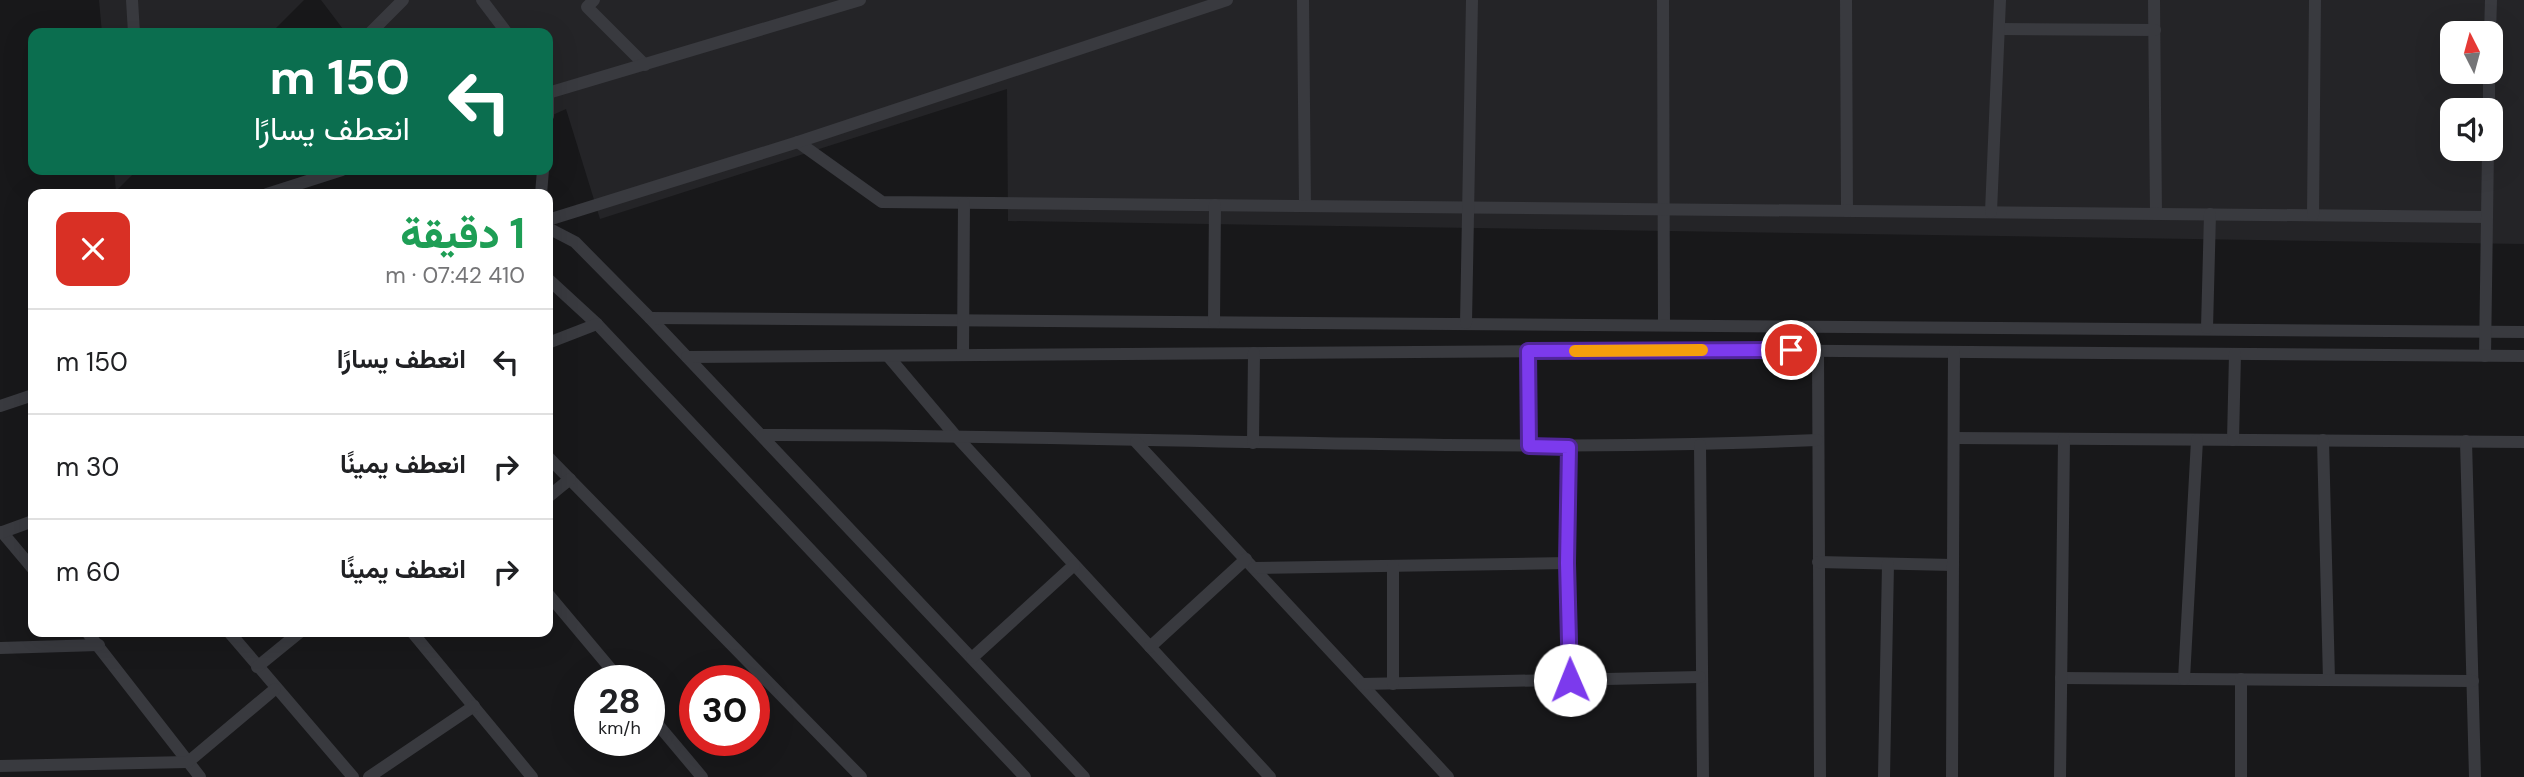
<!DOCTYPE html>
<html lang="ar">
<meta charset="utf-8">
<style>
:root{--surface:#fff;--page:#f6f6f6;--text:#202124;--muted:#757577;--line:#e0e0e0}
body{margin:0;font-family:"DM Sans",Vazirmatn,sans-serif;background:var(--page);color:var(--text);direction:rtl;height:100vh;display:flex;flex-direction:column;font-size:26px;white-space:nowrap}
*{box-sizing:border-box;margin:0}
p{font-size:23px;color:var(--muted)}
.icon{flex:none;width:38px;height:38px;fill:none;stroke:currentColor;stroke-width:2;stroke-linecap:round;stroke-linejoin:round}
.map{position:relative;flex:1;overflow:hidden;direction:ltr}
.drawer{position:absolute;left:28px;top:189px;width:525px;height:448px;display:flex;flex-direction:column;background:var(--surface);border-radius:14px;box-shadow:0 7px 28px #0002;direction:rtl}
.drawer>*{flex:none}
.top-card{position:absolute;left:28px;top:28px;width:525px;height:147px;border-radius:14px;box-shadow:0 7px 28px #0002;direction:rtl;background:#0b6e4f;color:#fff;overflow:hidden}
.needle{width:46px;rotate:354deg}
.buttons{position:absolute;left:2440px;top:21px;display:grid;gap:14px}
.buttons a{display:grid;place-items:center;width:63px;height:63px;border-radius:14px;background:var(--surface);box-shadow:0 7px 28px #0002;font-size:35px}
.speed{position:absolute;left:574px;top:665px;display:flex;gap:14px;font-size:35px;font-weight:700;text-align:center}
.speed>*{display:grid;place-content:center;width:91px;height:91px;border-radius:50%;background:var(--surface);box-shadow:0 7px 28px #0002;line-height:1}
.speed small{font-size:18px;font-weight:400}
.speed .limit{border:10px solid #d22;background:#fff;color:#111}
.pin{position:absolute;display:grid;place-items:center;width:60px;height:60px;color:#fff;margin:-30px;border:4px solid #fff;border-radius:50%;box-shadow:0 2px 7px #0007}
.me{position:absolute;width:77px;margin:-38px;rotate:359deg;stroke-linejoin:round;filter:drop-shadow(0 0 5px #0008)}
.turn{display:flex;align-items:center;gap:24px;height:147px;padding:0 28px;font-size:32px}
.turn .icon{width:91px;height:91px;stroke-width:2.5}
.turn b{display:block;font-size:49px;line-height:60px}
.round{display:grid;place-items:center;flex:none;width:74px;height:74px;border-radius:14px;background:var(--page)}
.headline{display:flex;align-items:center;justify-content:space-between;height:119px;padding:0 28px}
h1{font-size:42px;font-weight:800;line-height:52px;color:#1e9e55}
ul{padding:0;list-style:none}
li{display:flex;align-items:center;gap:21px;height:105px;padding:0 28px;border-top:2px solid var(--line)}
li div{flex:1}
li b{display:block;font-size:26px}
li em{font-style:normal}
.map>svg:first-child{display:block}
.built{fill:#242427;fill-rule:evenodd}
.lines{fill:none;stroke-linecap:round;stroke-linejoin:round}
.minor{stroke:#393a3f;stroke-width:12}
.route-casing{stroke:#51269a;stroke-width:18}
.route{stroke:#7c3aed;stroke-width:12}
.slow{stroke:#f59e0b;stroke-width:12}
</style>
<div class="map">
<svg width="2524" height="777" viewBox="0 0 2524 777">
<rect width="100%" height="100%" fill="#18181a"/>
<g class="built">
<polygon points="99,0 304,0 271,33 102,33"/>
<path d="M321 0H2524V244L1008 221 1007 89 600 219 566 109 548 117V33H346ZM2452 33H2490V72H2452ZM2452 110H2490V149H2452Z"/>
<polygon points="114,170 137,170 116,191"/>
</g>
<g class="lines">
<g class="minor">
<polyline points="132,0 134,33"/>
<polyline points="482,0 507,33"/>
<polyline points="594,0 587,7 645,65"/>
<polyline points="1303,0 1305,206"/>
<polyline points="1663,0 1664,325"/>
<polyline points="1846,0 1847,211"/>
<polyline points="2154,0 2156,214"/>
<polyline points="1999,29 2155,30"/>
<polyline points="370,33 403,0"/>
<polyline points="2490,33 2491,0"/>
<polyline points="548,89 548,116"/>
<polyline points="548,93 860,0"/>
<polyline points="2489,110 2489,72"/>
<polyline points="798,142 882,202 2487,217"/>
<polyline points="267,194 342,170"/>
<polyline points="541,194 543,170"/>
<polyline points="1991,212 2000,0"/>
<polyline points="2313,215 2315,0"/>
<polyline points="548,220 798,142 1227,0"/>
<polyline points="548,228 575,242 650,318 1084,777"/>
<polyline points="548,279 597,324 1025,777"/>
<polyline points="650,318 2524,332"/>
<polyline points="1214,322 1215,205"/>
<polyline points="1466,323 1472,0"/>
<polyline points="2207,328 2210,214"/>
<polyline points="548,343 597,324"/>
<polyline points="1528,351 1529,446"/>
<polyline points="1818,351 1820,777"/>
<polyline points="963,355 964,203"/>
<polyline points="888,356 954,434 1270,777"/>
<polyline points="2485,356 2488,149"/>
<polyline points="687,357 1708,350 2524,356"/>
<polyline points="0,406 33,395"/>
<path d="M761 435C1113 434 1465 455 1817 440"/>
<polyline points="1954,438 2524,442"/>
<polyline points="2233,440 2235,354"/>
<polyline points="2323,440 2329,680"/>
<polyline points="2466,441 2475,777"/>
<polyline points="1136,442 1448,777"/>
<polyline points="1253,443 1254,353"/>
<polyline points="1700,445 1703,777"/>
<polyline points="1569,447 1567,563 1570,679"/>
<polyline points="548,457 861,777"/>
<polyline points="548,497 570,479"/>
<polyline points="2,532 33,569"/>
<polyline points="0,533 33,521"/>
<polyline points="1818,562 1953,565"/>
<polyline points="1254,568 1567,563"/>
<polyline points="548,594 621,681"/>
<polyline points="87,632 200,777"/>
<polyline points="229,632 353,777"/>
<polyline points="412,632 532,777"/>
<polyline points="1150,647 1246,559"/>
<polyline points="0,648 99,645"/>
<polyline points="972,658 1074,565"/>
<polyline points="257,667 300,632"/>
<polyline points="2061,678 2473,681"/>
<polyline points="2184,679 2197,440"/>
<polyline points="2241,679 2241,777"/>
<polyline points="1362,684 1700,677"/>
<polyline points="1393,684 1393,566"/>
<polyline points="649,714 702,777"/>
<polyline points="0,766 188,762 275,689"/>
<polyline points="369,777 474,706"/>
<polyline points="1884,777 1888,564"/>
<polyline points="1952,777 1954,352"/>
<polyline points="2060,777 2064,439"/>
</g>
</g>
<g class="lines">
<g class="route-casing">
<polyline id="route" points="1570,680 1567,563 1569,447 1529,446 1528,351 1791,350"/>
</g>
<use href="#route" class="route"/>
<polyline class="slow" points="1575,351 1702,350"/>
</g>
</svg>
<div class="buttons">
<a><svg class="needle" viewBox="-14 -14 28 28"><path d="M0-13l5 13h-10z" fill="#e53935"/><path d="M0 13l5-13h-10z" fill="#757577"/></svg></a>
<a><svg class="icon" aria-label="sound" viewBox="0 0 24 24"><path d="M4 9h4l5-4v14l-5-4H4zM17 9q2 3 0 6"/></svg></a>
</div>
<div class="speed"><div>28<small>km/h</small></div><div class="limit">30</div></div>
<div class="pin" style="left:1791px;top:350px;background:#d93025"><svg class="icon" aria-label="arrive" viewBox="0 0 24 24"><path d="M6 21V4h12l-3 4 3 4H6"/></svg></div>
<svg class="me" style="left:1570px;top:680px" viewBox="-20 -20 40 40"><circle r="19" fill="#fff"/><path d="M0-13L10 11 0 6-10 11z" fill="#7c3aed"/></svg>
<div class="top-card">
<div class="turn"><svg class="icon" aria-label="left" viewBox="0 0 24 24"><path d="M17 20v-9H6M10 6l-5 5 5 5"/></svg><div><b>150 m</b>انعطف يسارًا</div></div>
</div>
<section class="drawer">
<div class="headline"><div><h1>1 دقيقة</h1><p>410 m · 07:42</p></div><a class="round" style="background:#d93025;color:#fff"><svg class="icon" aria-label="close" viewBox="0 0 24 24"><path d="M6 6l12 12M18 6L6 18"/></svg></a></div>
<ul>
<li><svg class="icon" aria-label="left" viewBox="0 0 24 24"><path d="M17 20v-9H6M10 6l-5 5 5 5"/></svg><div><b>انعطف يسارًا</b></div><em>150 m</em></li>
<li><svg class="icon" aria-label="right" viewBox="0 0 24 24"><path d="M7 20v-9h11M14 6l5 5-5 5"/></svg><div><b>انعطف يمينًا</b></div><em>30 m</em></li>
<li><svg class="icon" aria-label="right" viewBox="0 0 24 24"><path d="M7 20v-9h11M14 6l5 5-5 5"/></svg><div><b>انعطف يمينًا</b></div><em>60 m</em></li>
</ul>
</section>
</div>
